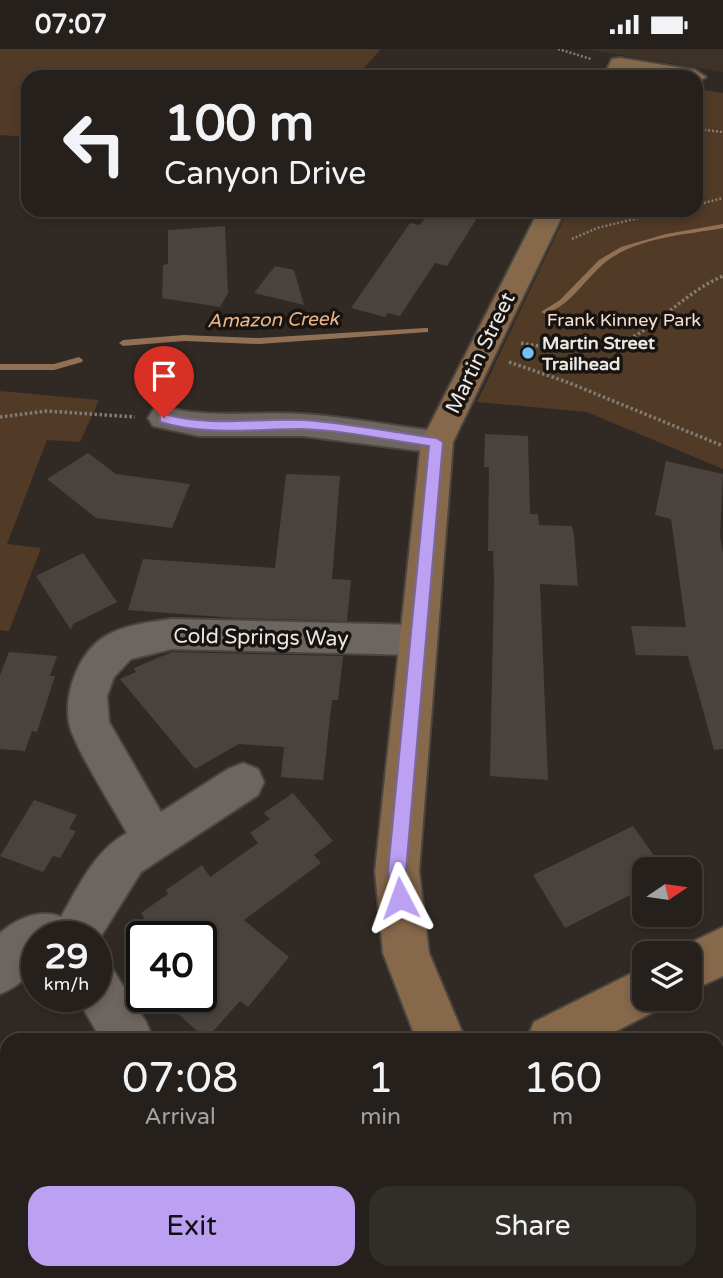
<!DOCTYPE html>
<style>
:root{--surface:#25201b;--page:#312d28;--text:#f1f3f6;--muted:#a3a3a3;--line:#423e3a;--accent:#bca0f2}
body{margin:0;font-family:"Varela Round",sans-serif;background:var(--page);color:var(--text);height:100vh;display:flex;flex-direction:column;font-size:26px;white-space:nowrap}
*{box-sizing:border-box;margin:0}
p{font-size:23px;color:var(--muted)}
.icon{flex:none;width:38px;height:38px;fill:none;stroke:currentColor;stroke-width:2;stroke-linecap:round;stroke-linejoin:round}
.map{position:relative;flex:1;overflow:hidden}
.side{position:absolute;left:0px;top:984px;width:724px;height:247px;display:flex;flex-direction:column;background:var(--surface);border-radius:21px 21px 0 0;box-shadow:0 4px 10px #0003,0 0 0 2px var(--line)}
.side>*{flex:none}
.banner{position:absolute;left:21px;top:21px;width:682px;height:147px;border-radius:21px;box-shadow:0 4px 10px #0003,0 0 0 2px var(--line);background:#25201b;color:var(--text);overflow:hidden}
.needle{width:46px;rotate:77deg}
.tools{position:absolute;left:632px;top:808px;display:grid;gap:14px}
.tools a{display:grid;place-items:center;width:70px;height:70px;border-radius:14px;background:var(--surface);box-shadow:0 4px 10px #0003,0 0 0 2px var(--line);font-size:35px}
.speed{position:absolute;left:21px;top:872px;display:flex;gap:14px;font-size:35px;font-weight:700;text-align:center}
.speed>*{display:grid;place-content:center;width:91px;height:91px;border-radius:50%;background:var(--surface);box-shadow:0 4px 10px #0003,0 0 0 2px var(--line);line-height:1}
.speed small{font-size:18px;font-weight:400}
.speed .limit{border:4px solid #111;border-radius:10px;background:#fff;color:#111}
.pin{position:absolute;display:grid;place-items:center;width:60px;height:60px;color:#fff;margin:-72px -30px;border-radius:50% 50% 50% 0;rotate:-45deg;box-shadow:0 0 7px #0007}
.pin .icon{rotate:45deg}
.me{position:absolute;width:77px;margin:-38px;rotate:356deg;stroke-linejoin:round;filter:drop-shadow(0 0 5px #0008)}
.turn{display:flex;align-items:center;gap:24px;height:147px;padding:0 28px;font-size:32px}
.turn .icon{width:91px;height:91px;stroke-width:2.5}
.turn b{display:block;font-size:49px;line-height:60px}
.eta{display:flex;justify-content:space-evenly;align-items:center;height:119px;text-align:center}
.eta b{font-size:42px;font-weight:600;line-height:49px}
.primary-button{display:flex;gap:14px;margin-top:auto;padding:14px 28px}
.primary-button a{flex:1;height:80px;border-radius:21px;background:var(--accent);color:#111;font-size:28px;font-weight:600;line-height:80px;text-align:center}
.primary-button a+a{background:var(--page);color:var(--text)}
.status{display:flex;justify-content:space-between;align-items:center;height:49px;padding:0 35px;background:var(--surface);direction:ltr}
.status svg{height:19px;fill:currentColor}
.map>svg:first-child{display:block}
.built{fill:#3e3228}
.green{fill:#513a26}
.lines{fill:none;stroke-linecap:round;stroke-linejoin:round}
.stream{fill:#927054;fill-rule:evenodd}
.building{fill:#4a433d}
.street-casing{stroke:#4b4540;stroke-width:4}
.secondary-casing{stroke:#4b4540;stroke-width:4}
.path-far1{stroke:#817c76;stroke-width:2.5;stroke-dasharray:2 2;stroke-linecap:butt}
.path{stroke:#817c76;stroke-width:3.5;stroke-dasharray:2.5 2.5;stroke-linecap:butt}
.street{fill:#6d655f;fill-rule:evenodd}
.secondary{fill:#86684b;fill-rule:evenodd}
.route{fill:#bca0f2;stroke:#7a689d;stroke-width:2}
.poi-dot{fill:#74c0f6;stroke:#161311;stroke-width:2.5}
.labels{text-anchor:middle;stroke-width:7;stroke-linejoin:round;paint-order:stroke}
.far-park-label{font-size:18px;fill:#f7e0cd;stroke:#161311}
.far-poi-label{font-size:18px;font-weight:bold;fill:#ebe7e3;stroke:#161311;text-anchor:start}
.far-water-label{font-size:19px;font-style:italic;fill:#edb587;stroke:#161311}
.street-label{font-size:21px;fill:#ebe7e3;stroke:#161311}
</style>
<div class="status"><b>07:07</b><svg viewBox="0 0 49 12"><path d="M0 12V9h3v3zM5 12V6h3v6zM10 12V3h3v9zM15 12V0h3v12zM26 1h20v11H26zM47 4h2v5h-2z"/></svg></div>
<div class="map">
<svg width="723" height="1229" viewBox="0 0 723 1229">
<rect width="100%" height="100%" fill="#312a24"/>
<polygon class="built" points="723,0 723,23 589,1 590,0"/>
<g class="green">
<polygon points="0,0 381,0 356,28 28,28 28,88 0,86"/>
<polygon points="697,40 723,44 723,420 587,363 477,353 568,161 696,161"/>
<polygon points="0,342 99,351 80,393 47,391 7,495 41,499 9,582 0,581"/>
</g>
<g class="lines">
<g class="stream">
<path d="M723 175V179C685 186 639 188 607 212 585 229 572 256 545 265L541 263 560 251 599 211 621 198 666 185Z"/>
<polygon points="425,279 428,279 428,283 259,295 184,292 123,297 119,294 123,291 184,286 259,289"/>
<polygon points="79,308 83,311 82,313 54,321 0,321 0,315 54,315"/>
</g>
</g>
<g class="building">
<polygon points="431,161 482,161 447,217 435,214 400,267 388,264 385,268 351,259 410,174 420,176"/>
<polygon points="225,177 228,244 220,258 162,249 163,216 168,215 168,181"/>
<polygon points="275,217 294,221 304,256 254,244"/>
<polygon points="485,385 528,387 530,465 538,465 539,476 572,477 574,487 578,537 540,535 548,731 490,727 494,532 493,502 488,502 489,418 484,418"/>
<polygon points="88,404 116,425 190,435 172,479 96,469 47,430"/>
<polygon points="666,412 723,425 720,487 723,504 723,700 714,701 688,607 636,606 631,577 686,578 671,470 655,466"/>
<polygon points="286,425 340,427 332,530 351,531 347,572 235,569 128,561 143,510 275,519"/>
<polygon points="83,504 117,553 73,575 71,581 36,527"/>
<polygon points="9,603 57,607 50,627 55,627 37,683 32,682 25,702 0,700 0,626"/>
<polygon points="172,603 343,607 338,651 332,651 323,731 281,728 284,698 239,695 195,720 120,630 136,623 134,619"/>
<polygon points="293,744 333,792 314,806 321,814 244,871 289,908 248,958 240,952 206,990 158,947 201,947 201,887 156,887 141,864 168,845 166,841 202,816 210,828 258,794 250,784 270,770 264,764"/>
<polygon points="34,751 77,766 69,780 76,782 60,809 53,807 43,823 0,807"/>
<polygon points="633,777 664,821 644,821 644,839 565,879 533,826"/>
</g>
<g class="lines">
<g class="street-casing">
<g id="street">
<path d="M164 358C210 370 256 362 303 365 348 368 392 377 437 382L448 385 453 393 448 401 437 404 303 387H199L153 377 148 369 153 361Z"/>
<path d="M172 570 418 576 431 580 437 591 431 602 418 606 172 600 131 610 114 628 107 647 109 673 161 763 228 720 243 714 258 720 264 733 258 746 141 823 96 895V887H37C37 917 29 933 0 945V884C16 870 40 859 61 868 79 837 94 802 127 784 114 760 73 696 69 674 64 644 78 605 104 588 123 576 150 573 172 570Z"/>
<polygon points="96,914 113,921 146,973 153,990 101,990 76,947 96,947"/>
<polygon points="114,1223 174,1223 171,1229 112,1229"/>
</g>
</g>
<g class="secondary-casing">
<g id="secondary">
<polygon points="620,9 695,21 706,28 696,34 696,28 657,28 627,23 625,28 603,28 612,10"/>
<polygon points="539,161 565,161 453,393 419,822 429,904 465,990 416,990 383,904 375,822 421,393"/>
<polygon points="723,878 723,927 690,942 690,905 672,905 673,902"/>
<polygon points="644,918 644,950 664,950 661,959 601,990 527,990 534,973"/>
</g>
</g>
<g class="path-far1">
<polyline points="558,0 591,10"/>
<polyline points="696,80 723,83"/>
<polyline points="696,156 723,149"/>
<polyline points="572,190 597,179 672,161"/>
</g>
<g class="path">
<path d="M521 294C564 302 609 307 647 279 673 261 693 240 723 227"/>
<polyline points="509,313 567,333 723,397"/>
<polyline points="0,368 47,362 135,368"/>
</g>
<use href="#street" class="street"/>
<use href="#secondary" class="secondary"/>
</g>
<path class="route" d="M164 365C210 378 256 369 303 371 347 374 392 383 436 389L443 393 406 822 410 849 407 856 400 859 394 856 388 822 429 397C387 391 342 381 300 380 252 380 206 387 160 373V366Z"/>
<circle class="poi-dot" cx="528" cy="304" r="7"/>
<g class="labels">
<g class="far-park-label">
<text x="624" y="277">Frank Kinney Park</text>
</g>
<g class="far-poi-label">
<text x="542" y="300">Martin Street<tspan x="542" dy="21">Trailhead</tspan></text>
</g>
<g class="far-water-label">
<text transform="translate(273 270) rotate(-1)" y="7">Amazon Creek</text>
</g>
<g class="street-label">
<text transform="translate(480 304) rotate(-64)" y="7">Martin Street</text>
<text transform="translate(261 588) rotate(1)" y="7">Cold Springs Way</text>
</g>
</g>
</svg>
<div class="tools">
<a><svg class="needle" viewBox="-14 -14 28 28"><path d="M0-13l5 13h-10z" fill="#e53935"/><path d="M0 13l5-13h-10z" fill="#a3a3a3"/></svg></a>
<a><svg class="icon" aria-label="layers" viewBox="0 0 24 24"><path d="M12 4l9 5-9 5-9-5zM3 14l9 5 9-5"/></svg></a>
</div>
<div class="speed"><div>29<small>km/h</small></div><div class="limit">40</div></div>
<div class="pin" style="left:164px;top:369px;background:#d93025"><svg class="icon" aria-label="arrive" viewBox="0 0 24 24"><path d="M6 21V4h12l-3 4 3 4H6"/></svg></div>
<svg class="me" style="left:400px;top:849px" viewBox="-20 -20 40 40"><path d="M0-17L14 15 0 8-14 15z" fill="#bca0f2" stroke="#fff" stroke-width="4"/></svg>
<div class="banner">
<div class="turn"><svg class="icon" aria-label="left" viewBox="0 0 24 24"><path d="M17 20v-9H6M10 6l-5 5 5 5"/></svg><div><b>100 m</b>Canyon Drive</div></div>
</div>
<section class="side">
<div class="eta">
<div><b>07:08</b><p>Arrival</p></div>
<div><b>1</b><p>min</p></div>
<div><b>160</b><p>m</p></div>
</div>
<div class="primary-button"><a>Exit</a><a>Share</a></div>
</section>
</div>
